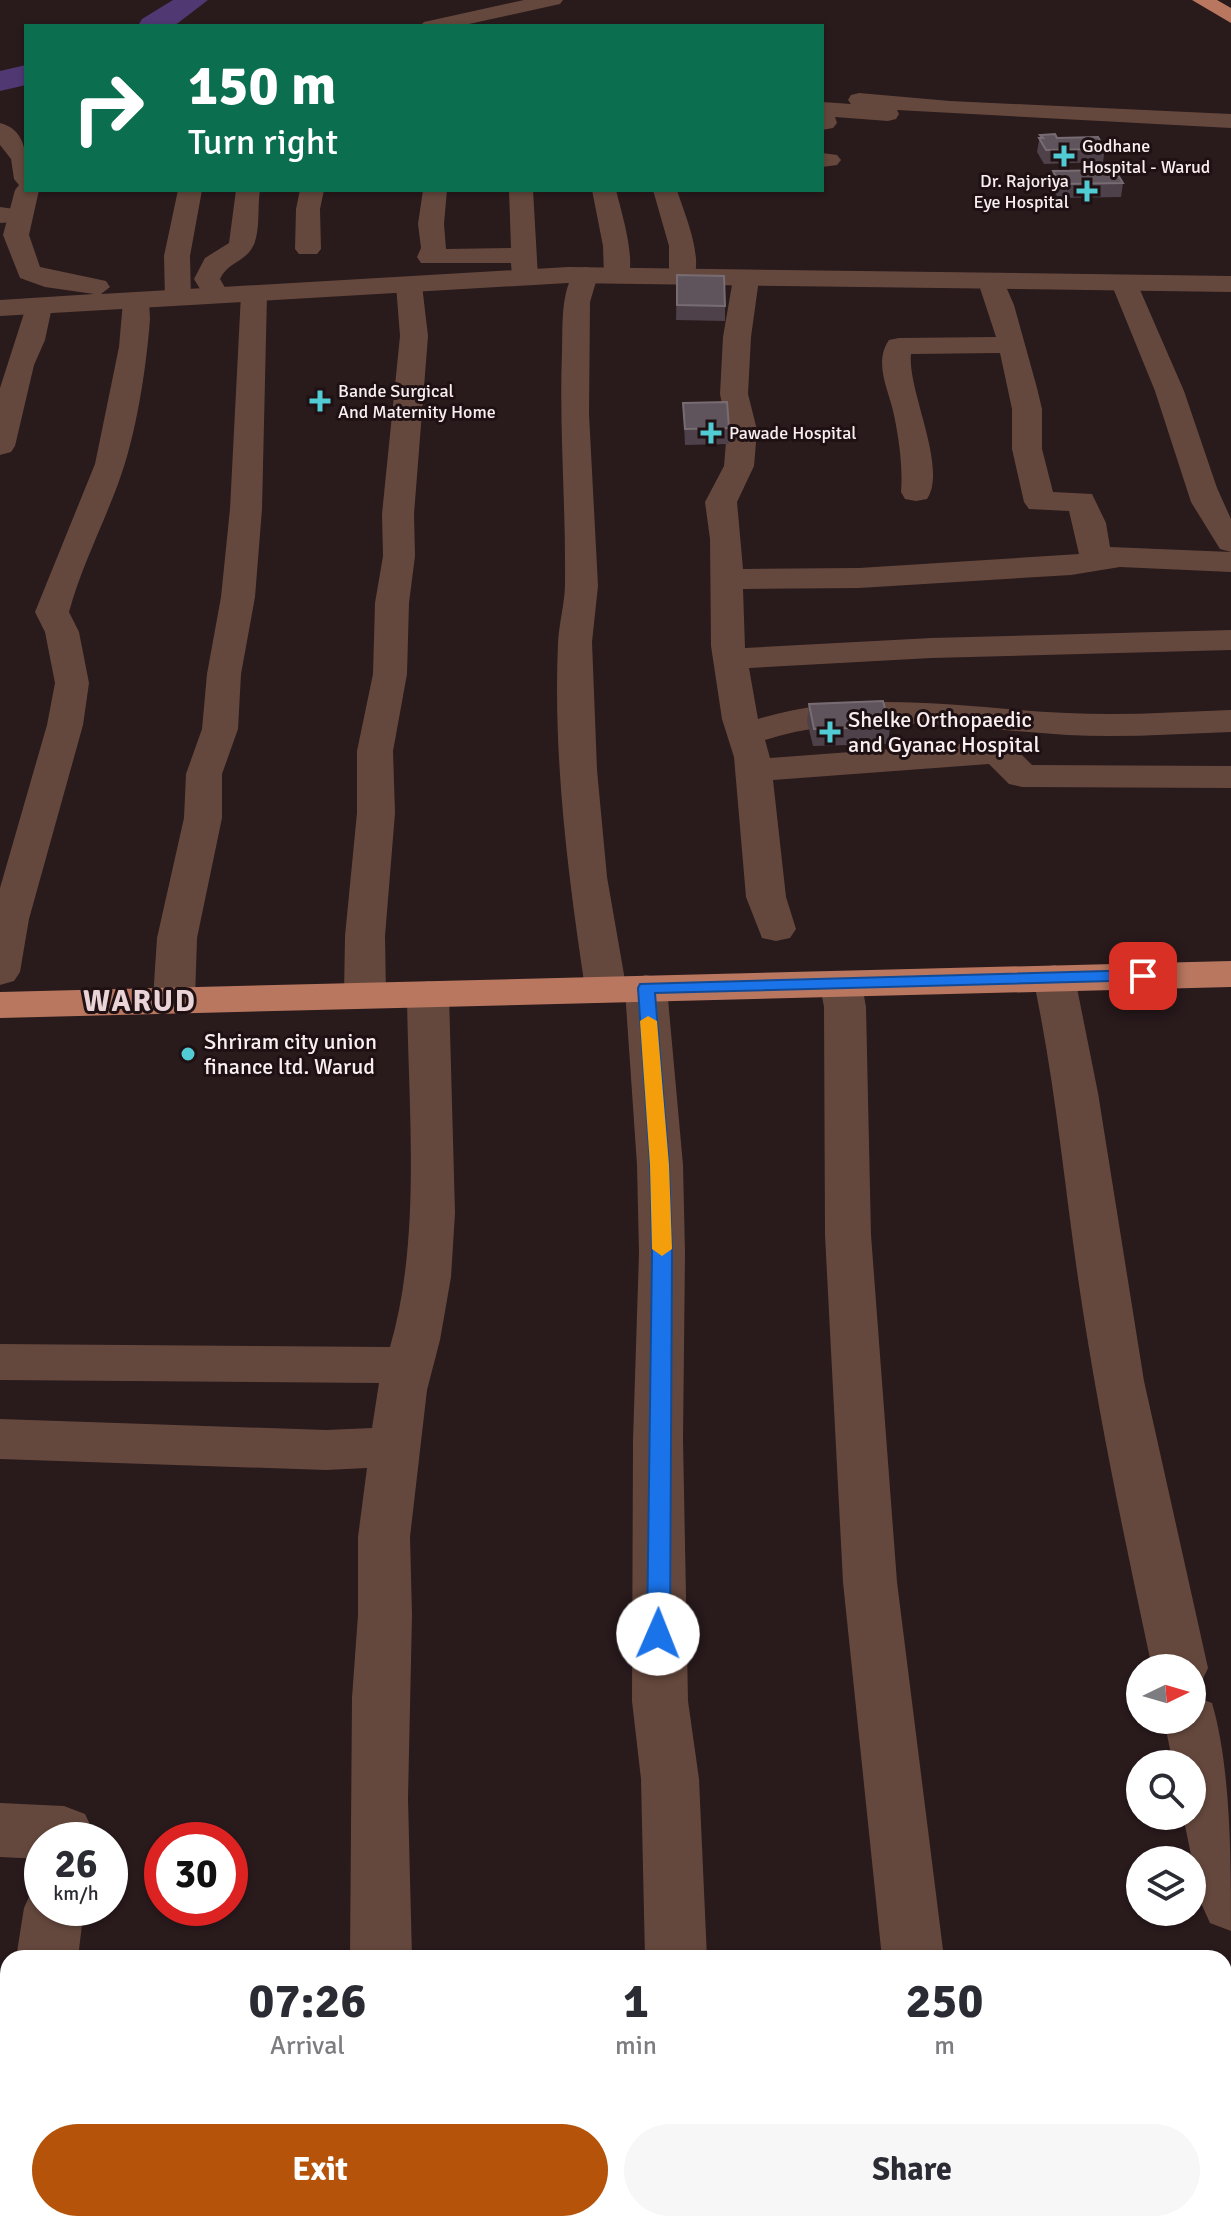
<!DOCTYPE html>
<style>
:root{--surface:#fff;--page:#f7f7f7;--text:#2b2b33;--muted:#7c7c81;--accent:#b45309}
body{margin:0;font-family:Signika,sans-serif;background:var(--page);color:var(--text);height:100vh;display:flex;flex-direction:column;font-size:30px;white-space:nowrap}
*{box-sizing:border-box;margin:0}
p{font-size:26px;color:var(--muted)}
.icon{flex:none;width:44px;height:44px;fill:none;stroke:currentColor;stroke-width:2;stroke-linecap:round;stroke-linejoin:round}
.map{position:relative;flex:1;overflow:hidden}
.drawer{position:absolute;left:0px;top:1950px;width:1232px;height:282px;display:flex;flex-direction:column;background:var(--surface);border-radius:24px 24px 0 0;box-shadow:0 2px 6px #0004}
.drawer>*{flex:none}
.guide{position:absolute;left:24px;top:24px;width:800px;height:168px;border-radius:0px;box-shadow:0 2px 6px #0004;background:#0b6e4f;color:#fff;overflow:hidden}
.needle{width:52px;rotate:85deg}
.buttons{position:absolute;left:1126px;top:1654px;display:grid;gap:16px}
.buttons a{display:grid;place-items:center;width:80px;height:80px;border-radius:50%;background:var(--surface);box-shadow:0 2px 6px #0004;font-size:40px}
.speed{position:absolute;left:24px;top:1822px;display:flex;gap:16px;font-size:40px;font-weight:700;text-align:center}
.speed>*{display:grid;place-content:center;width:104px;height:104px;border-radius:50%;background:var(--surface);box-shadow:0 2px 6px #0004;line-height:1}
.speed small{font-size:20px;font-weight:400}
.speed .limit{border:12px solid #d22;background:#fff;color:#111}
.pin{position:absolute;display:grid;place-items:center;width:68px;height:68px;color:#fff;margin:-34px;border-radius:16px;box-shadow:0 4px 12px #0006}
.me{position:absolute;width:88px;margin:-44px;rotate:1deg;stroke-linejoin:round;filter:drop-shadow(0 0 6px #0008)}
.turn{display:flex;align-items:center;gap:28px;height:168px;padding:0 32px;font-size:36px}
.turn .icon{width:104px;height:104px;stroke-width:2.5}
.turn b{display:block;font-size:56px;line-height:68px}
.eta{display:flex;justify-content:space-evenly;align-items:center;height:136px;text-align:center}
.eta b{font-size:48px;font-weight:700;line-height:56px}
.primary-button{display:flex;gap:16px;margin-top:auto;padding:16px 32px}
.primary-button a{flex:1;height:92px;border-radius:48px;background:var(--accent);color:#fff;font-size:32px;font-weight:700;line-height:92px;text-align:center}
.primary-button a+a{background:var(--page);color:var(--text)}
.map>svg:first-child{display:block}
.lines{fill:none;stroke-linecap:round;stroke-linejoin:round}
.river{fill:#503973;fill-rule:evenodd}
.minor{fill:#65483d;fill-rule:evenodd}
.tertiary{fill:#65483d;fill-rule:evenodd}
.trunk{fill:#b97760;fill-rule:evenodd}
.wall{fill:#4e414a}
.building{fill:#60545c;stroke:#786c73;stroke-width:2}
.route{fill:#1a73e8;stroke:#114b97;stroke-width:2}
.slow{fill:#f59e0b}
.poi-dot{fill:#51ccd4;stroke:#1f1113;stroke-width:3}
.labels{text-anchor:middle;stroke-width:6;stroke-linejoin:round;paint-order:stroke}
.far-poi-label{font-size:18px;fill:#faeff0;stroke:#1f1113;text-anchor:start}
.poi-label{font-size:22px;fill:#faeff0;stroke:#1f1113;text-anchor:start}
.district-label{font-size:30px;font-weight:bold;letter-spacing:2px;fill:#ead4d8;stroke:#1f1113}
</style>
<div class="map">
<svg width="1231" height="2231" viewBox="0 0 1231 2231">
<rect width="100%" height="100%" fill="#291a1c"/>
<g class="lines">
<g class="river">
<polygon points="173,0 208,0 174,26 138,26 142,19"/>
<polygon points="26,65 26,85 0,91 0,71"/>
</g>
<g class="minor">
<polygon points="524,0 563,0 560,4 460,26 420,26 424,22"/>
<polygon points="859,93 950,101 1231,114 1231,128 897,110 899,114 896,119 888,121 835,117 837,123 833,128 822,130 822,102 851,104 848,100 851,95"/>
<polygon points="822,153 837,155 841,160 837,165 822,167"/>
<polygon points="178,190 202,190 190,256 191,299 187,305 169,305 165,299 164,256"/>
<path d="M236 190H260C257 207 261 234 252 248 244 262 227 263 220 279L230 296 226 302H208L194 279 205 258 229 243Z"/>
<polygon points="300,190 324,190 320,209 321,249 317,254 299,254 295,249 296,209"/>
<polygon points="423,190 447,190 444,224 446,249 511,248 509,190 533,190 538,277 534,283 516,283 512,277 511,263 421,263 417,257 421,248 418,224"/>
<path d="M592 190H616C621 211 638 264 626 282H608L604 276 603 246Z"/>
<path d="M653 190H677C684 213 706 262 691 283H673L669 277V246Z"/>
<polygon points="0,207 29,211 33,216 29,221 0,223"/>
<path d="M585 267 594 269 598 275 590 302 589 414 598 586 592 642 597 770 607 877 626 986 631 979 646 975 661 979 667 988 683 1165 685 1253 683 1440 688 1701 699 1779 707 1958H645L641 1779 632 1701 633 1440 639 1253 637 1165 625 990 621 997 606 1001 591 997 585 988C568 875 553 758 558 643 559 623 565 603 565 583 566 506 559 429 562 352 563 325 560 293 576 269Z"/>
<path d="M746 271 755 273 759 279 751 337 748 394 757 430 754 466 737 502 743 569 859 568 1079 554 1069 511 1029 509 1024 502 1012 449V409L1000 353 911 354C907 390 948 468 927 499L916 501 905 499 901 492C903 467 899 439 894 415 889 390 873 363 889 340L899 338 996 337 978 282 982 276H1000L1004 282 1014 305 1037 388 1042 409V449L1053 492 1092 494 1106 523 1110 547 1231 552V572L1120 567 1071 575 859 588 743 589 745 648 931 638 1231 630V650L931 658 749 668 758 719C860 688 963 708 1067 713 1122 716 1176 712 1231 710V732C1176 734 1122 738 1067 735 965 729 865 709 765 740L770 758 998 741 1011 744 1032 765 1231 766V788L1022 787 1009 784 989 764 773 780 786 897 796 929 790 938 776 941 762 938 746 897 734 757 722 719 711 646 710 539 705 502 724 466 727 430 720 394 723 337 733 279 737 273Z"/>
<polygon points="1124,275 1133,277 1137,283 1184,391 1217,488 1231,519 1231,552 1220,549 1191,502 1155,391 1111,283 1115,277"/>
<polygon points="409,277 418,279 422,285 428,336 414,514 415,556 409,603 407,674 393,751 395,813 385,936 386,995 380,1004 365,1008 350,1004 344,995 345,936 357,813 357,751 373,674 375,603 383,556 382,514 400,336 396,285 400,279"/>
<polygon points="254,286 263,288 267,294 262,509 255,597 241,674 238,729 222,774 222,818 197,938 195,999 189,1008 174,1012 159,1008 153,999 157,938 184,818 186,774 202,729 207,674 221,597 230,509 241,294 245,288"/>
<path d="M136 293 145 295 149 301 150 319C146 371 136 436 118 484 102 527 81 568 69 612L79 632 89 683 83 725 29 919 20 972 14 981 0 985V888L47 725 55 683 45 632 35 612 95 464 119 347 123 301 127 295Z"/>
<polygon points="39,299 49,301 52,307 45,340 34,365 15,446 11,452 0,455 0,388 26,307 29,301"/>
<path d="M1054 965 1069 969 1075 978 1098 1093 1144 1381 1208 1668 1200 1685 1192 1687V1668H1152C1125 1541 1098 1414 1079 1285 1064 1182 1055 1080 1033 978L1039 969Z"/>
<polygon points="841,972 856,976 862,985 866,1007 871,1235 897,1582 944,1958 882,1958 843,1582 825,1235 824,1007 820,985 826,976"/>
<path d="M428 981 443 985 449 994 455 1213 451 1277 440 1340 427 1390 410 1537 412 1615 408 1799 412 1958H350L352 1698 358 1615V1537L367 1468 326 1470 0 1459V1419L326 1430 372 1428 379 1383 0 1380V1344L390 1347C422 1237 408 1107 407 994L413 985Z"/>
<path d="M1192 1696 1212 1703C1231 1768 1231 1860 1231 1931L1210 1923 1201 1903 1183 1816H1192V1764H1173L1164 1720H1192Z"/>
<polygon points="0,1803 64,1806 85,1814 94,1833 93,1840 42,1840 42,1859 0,1857"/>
<polygon points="42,1885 42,1908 84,1908 78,1958 16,1958 24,1908 33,1888"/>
<polygon points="8,2199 8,2224 64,2224 63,2231 0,2231 0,2215"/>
<rect x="352" y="2224" width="68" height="7"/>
</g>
<path class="tertiary" d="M0 123C31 131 26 165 26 190H39L29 235 40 267 106 281 110 287 101 294 568 267 1231 276V292L568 283 0 316V300L94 294 45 287 20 278 3 235 15 190 19 185 14 179 11 159 0 145Z"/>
<g class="trunk">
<polygon points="1192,0 1217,0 1231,8 1231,23"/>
<polygon points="1231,961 1231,987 0,1018 0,992"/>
</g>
</g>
<g class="wall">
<polygon points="1040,135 1105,149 1103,162 1044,164 1037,152"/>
<polygon points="1053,171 1123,183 1121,197 1058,198 1051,185"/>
<polygon points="677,275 725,306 725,321 676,320"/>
<polygon points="683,403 729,428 729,444 685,445"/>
<polygon points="809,704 890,727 888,744 813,746 807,721"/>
</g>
<g class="building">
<polygon points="1055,134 1057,138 1098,137 1105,149 1046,150 1039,138 1043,138 1040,135"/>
<polygon points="1115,170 1123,183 1060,184 1053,171"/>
<polygon points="677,275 724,276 725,306 677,305"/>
<polygon points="727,402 729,428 685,429 683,403"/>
<polygon points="883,701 890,727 814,729 809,704"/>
</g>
<polygon class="route" points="1143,970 1149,972 1151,976 1149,980 655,993 669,1165 672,1253 670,1634 666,1641 658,1643 650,1641 647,1634 652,1253 650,1165 638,988 640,984"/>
<polygon class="slow" points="648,1016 657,1021 669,1165 672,1249 662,1256 652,1249 650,1165 640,1021"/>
<g class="poi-dot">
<path d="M1060 144h8v8h8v8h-8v8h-8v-8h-8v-8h8z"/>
<path d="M1083 179h8v8h8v8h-8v8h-8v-8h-8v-8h8z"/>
<path d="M316 389h8v8h8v8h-8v8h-8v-8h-8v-8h8z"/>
<path d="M707 421h8v8h8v8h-8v8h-8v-8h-8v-8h8z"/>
<path d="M826 720h8v8h8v8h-8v8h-8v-8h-8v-8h8z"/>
<circle cx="188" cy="1054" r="8"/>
</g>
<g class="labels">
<g class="far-poi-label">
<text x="1082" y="152">Godhane<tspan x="1082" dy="21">Hospital - Warud</tspan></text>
<text x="1069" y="187" text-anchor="end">Dr. Rajoriya<tspan x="1069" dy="21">Eye Hospital</tspan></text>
<text x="338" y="397">Bande Surgical<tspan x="338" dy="21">And Maternity Home</tspan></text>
<text x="729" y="439">Pawade Hospital</text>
</g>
<g class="poi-label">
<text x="848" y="727">Shelke Orthopaedic<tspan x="848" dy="25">and Gyanac Hospital</tspan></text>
<text x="204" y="1049">Shriram city union<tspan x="204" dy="25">finance ltd. Warud</tspan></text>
</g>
<g class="district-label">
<text x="140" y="1011">WARUD</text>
</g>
</g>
</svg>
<div class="buttons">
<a><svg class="needle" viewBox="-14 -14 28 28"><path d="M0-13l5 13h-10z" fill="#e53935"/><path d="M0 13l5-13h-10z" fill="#7c7c81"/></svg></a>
<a><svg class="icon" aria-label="search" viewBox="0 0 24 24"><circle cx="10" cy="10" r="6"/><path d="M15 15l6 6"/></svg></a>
<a><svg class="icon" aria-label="layers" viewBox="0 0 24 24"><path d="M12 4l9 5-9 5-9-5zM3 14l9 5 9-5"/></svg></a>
</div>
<div class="speed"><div>26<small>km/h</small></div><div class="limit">30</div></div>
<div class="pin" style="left:1143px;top:976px;background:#d93025"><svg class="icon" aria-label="arrive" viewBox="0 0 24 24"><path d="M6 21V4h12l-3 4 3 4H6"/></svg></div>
<svg class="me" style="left:658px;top:1634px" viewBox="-20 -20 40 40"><circle r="19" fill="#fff"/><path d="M0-13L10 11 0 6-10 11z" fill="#1a73e8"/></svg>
<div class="guide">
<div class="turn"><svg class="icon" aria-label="right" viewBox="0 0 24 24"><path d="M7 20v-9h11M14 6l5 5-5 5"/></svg><div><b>150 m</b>Turn right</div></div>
</div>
<section class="drawer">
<div class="eta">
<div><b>07:26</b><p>Arrival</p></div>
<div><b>1</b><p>min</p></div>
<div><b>250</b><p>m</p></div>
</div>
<div class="primary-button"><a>Exit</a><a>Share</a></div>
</section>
</div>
